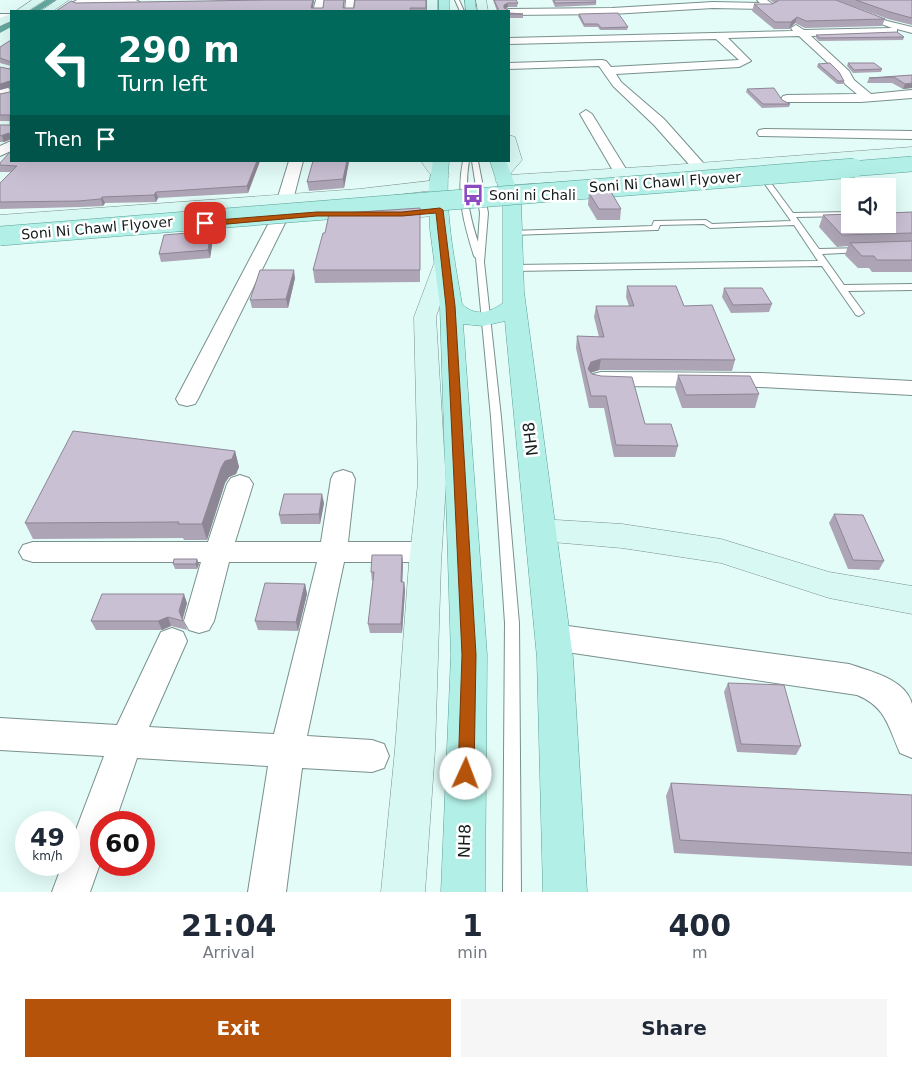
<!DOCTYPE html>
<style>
:root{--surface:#fff;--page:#f6f6f7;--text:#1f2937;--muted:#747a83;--accent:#b45309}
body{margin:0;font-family:"DejaVu Sans",sans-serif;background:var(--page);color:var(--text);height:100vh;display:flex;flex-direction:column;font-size:19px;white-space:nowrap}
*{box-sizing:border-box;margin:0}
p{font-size:16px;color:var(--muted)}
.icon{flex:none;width:28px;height:28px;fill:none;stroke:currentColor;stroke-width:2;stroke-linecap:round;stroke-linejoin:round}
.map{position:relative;height:892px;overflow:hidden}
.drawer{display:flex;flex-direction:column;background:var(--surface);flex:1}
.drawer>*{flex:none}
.banner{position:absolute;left:10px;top:10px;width:500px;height:152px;border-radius:0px;box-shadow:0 5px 20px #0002;background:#00695c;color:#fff;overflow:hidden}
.tools{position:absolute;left:841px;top:178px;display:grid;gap:10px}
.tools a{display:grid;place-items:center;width:55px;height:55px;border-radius:0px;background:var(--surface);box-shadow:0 5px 20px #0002;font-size:25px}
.speed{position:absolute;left:15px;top:811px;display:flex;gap:10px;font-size:25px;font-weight:700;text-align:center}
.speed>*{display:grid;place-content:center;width:65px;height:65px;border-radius:50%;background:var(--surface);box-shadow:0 5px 20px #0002;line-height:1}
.speed small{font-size:12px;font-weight:400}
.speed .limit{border:8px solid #d22;background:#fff;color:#111}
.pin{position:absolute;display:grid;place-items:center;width:42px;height:42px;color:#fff;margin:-21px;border-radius:10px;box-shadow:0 2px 8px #0006}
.me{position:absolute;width:55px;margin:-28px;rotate:2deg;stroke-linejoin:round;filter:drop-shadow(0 0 4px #0008)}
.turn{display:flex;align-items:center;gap:18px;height:105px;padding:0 25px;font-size:22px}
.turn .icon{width:65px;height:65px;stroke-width:2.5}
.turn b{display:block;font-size:35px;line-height:42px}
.then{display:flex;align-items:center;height:48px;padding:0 25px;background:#0003;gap:10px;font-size:19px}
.eta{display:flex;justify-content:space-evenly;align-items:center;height:85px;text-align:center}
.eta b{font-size:30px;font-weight:800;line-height:35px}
.action{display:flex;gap:10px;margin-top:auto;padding:10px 25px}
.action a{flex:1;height:58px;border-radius:0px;background:var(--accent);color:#fff;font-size:20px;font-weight:800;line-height:58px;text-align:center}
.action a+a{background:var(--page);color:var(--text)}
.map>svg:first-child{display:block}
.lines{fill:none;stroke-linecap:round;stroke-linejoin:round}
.canal{fill:#63a89e;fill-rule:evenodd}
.lane-casing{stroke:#79908c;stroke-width:2}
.street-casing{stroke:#79908c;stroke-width:2}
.secondary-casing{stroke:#79908c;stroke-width:1}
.primary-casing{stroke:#59a096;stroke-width:1}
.lane{fill:#fff;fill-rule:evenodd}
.street{fill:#fff;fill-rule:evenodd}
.secondary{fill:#d8f8f3;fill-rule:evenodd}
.primary{fill:#b2f0e7;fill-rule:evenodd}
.primary-bridge-far1-casing{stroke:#59a096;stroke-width:16;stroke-linecap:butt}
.primary-bridge-casing{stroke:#59a096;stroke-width:20;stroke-linecap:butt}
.primary-bridge-far1{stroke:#b2f0e7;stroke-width:15}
.primary-bridge{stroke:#b2f0e7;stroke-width:19}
.wall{fill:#ada5b5}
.shaded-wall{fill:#8d8694}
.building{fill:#c9c0d3;stroke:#8d8694}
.route{fill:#b45309;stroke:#753606}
.labels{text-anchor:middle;stroke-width:5;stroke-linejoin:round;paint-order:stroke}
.far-street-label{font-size:14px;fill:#141d1c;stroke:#fff}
.far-poi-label{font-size:14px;fill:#141d1c;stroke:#fff;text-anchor:start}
.street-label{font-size:16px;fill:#141d1c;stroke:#fff}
</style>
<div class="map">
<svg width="912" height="892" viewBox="0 0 912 892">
<rect width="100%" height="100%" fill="#e3fcf8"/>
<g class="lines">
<g class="canal">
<polygon points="46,0 56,0 39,11 29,11"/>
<polygon points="11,21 11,27 0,33 0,26"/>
</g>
<g class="lane-casing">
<g id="lane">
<polygon points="455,0 459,0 464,11 460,11"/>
<path d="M463 161H469C464 190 469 215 478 242L480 213 472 161H478L488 213 484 262 501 417 519 623 521 892H503L505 623 491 417 476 258 474 256C464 224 456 195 463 161Z"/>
<polygon points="766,178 768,179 793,213 850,212 850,216 796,217 819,249 865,248 866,250 862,252 822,254 844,285 912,284 912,290 848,291 864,313 859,316 856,315 822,266 513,271 509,268 513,265 818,261 794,225 710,228 704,224 660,225 658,230 655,230 512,235 508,233 512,231 652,226 654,221 657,221 706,220 712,224 791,221 762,180"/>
</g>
</g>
<g class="street-casing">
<g id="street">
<polygon points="77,0 136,0 141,3 136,6 74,5 72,3"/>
<polygon points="218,0 270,0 266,3 222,4 219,3"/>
<polygon points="316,0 324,0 322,11 313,11"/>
<polygon points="346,0 354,0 353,11 345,11"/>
<polygon points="757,0 767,0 775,6 770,9 713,8 612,14 509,15 509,11 505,11 509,9 612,8 713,2 760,3"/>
<polygon points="819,0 831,0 887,21 912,27 912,33 897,29 897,33 893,34 811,36 849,71 854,80 871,94 912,90 912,98 861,102 783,102 781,99 783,96 787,95 857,94 845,84 840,74 799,36 728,38 751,61 739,67 616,74 621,82 664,119 705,165 707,168 705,171 695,171 654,125 613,86 599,66 509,69 509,63 602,60 606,61 611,67 739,60 716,39 509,44 509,38 793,31 791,28 796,25 804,30 892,28"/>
<rect x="0" y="14" width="11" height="6"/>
<polygon points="0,86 11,89 11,95 0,94"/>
<polygon points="586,110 592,114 629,174 627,177 617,177 615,174 580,114"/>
<polygon points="764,129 912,131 912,139 759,136 757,133 759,130"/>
<polygon points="11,141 11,151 0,156 0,146"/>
<polygon points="289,161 303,161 293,200 291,203 279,203 277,200"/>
<polygon points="280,212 286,214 288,217 198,399 195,404 187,406 179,404 176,399 272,217 274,214"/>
<polygon points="601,372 760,373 912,381 912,395 760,387 601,386 593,384 590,379 593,374"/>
<polygon points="343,470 352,473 355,479 348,542 426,542 436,545 440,552 436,559 426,562 344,562 307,736 372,740 384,744 389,756 384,768 372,772 302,768 286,892 248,892 268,766 137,758 115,822 101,822 101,861 90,892 52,892 62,865 69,865 69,848 104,756 0,750 0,718 117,725 161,632 172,628 183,632 187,641 149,727 274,734 317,562 229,562 214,621 209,630 199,633 189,630 184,621 201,562 33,562 23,559 19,552 23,545 33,542 208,542 227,484 231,478 240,475 249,478 253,484 235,542 321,542 331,479 334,473"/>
<path d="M553 624 849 664C869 671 906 679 912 704 912 717 912 743 912 758L900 753C888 726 886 707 857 695L553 650 542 646 538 637 542 628Z"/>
</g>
</g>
<g class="secondary-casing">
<g id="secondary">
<polygon points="32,0 45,0 28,11 16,11"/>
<polygon points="57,0 69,0 53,11 41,11"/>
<rect x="427" y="0" width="10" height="11"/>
<polygon points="476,0 486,0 488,11 478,11"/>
<polygon points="11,14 11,21 0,26 0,18"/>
<polygon points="509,135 515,137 522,160 509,175 659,166 912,147 912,157 659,176 504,185 498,184 495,180 498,176 494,172 503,161 509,161"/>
<path d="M421 161H438L449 175 446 179C433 182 428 171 421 161Z"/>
<polygon points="438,180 444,181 447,185 444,189 359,199 0,227 0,215 359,189"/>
<polygon points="439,205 446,207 448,211 446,215 384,220 377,218 375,214 377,210 384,208"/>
<polygon points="445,255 452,257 455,261 436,317 446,483 441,563 435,750 425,892 381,892 395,750 409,563 418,483 414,317 435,261 438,257"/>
<polygon points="540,519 622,524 721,539 829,572 912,586 912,614 829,598 721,563 622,548 540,541 529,538 525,530 529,522"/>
</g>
</g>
<g class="primary-casing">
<g id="primary">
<rect x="439" y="0" width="10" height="11"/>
<polygon points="465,0 475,0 476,11 466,11"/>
<path d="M433 161H449C444 210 454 257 462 304 475 317 489 313 503 303V201L490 161H506L521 201 524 292 573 658 587 892H543L537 658 505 321 483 326 463 324 487 655 485 892H441L451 655 440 306 430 229 429 185Z"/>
</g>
</g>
<use href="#lane" class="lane"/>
<use href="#street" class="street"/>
<use href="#secondary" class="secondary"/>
<use href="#primary" class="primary"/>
<g class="primary-bridge-far1-casing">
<polyline id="primary-bridge-far1" points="837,170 912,164"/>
</g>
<g class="primary-bridge-casing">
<polyline id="primary-bridge" points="0,236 854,168"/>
</g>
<use href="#primary-bridge-far1" class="primary-bridge-far1"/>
<use href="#primary-bridge" class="primary-bridge"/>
</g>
<g class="wall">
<polygon points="265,0 314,0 313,8 323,8 324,0 345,0 344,8 354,8 426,0 426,11 56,11 76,3"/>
<polygon points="493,0 516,0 518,3 517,7 508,7 506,9 508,11 497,11"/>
<polygon points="552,0 595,0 596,2 596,5 555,7"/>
<polygon points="770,0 836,0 885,19 882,26 805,28 795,23 789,29 774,29 752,11 754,4 772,4 774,3"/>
<polygon points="836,0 912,0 912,25 888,19"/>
<polygon points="509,12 509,13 523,14 523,18 509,18"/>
<polygon points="579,14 628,27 627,30 600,30 598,27 584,27 578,16"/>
<polygon points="816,35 904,37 903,40 819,41 816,38"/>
<polygon points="11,40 11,139 4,142 0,142 0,125 10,125 10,121 0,121 0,94 10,92 10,87 0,90 0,67 10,69 11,66 0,63 0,47"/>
<polygon points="848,63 882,69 881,72 853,73 847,66"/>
<polygon points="818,64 844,81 843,84 837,84 817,67"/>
<polygon points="912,75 912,89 912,88 903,89 892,83 867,83 869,78"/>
<polygon points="747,89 782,100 790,104 789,107 762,108 746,92"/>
<polygon points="260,161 248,193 158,198 156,202 105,203 103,206 80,207 0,209 0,183 11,172 0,172 0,163"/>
<polygon points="312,161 416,161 416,162 349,162 344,188 309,191 307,182 313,164"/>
<polygon points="589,193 621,209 620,220 597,220 588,205"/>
<polygon points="912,212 912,272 872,272 869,268 858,268 845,255 848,246 837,247 819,227 823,215"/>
<polygon points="420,220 420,282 315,283 313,270 325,233"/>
<polygon points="211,231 213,239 210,258 161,262 159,254"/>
<polygon points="295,278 288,308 252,308 250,300"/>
<polygon points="627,286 684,306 735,360 732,371 599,370 591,373 645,424 678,446 675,457 614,457 604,408 589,408 576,348 577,336 599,337 594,317 596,306 629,306 626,297"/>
<polygon points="724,288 772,304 769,312 731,313 722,297"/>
<polygon points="678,375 759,394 755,408 682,408 675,388"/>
<polygon points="235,451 239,467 236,474 229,477 225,483 207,540 184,540 183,538 33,539 25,523"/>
<polygon points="324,503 320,524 281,524 279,515"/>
<polygon points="834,514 884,561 879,570 848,569 829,523"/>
<polygon points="402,555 403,564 402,582 404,582 405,591 402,633 370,633 368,624 373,581 372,581 371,572"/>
<polygon points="173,564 199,564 197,569 175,569"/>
<polygon points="305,584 307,594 298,631 258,630 255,621"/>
<polygon points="187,603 183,619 187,630 171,626 162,630 96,630 91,621"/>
<polygon points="728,683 801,746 796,755 737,752 724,692"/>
<polygon points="671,783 912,795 912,866 674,853 666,796"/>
</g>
<g class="shaded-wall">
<polygon points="313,0 314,0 312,11 311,8"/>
<polygon points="508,3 508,7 504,9 504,11 504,5"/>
<polygon points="797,17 795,23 789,29 791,22"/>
<polygon points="10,81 11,87 0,90 0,84"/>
<polygon points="912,83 912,88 903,89 905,84"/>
<polygon points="9,133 11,139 4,142 2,136"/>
<polygon points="257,161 260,161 248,193 247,186"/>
<polygon points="347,161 349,161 344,188 343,179"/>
<polygon points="156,192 158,198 156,202 154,195"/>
<polygon points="102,197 105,203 103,206 101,199"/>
<polygon points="211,231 213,239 210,258 208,250"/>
<polygon points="294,270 295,278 288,308 286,299"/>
<polygon points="601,359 599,370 589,373 588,369 591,362"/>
<polygon points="235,451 239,467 236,474 229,477 225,483 207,540 202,524 221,468 225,461"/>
<polygon points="322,494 324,503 320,524 319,514"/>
<polygon points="402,555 403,564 402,591 401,582"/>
<polygon points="197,559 199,564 197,569 196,564"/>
<polygon points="404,582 405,591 402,633 401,624"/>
<polygon points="305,584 307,594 298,631 296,622"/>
<polygon points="184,594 187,603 182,620 179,611"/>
<polygon points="168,617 171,626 162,630 158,621"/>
</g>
<g class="building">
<polygon points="265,0 313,0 311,8 323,8 324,0 344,0 343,8 354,8 355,0 426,0 426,8 410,8 411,11 56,11 71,1 76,3"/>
<polygon points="494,0 516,0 518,3 508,3 504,5 504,8 507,9 508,11 499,11"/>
<polygon points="554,0 595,0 596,2 555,3"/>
<polygon points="778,0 836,0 885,19 806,21 797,17 791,22 775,22 754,4 772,4 778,1"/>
<polygon points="856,0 912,0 912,18 890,12"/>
<polygon points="509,12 509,13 523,14 509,14"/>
<polygon points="618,13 628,27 601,28 598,24 584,24 579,14"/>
<polygon points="897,32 904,37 820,38 816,35"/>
<polygon points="11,40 11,136 9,133 0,136 0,125 10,125 10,115 0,115 0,94 10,92 10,81 0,84 0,67 10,69 11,62 0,58 0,47"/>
<polygon points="830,63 839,72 844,81 838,81 818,64"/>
<polygon points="848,63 874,63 882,69 854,70"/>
<polygon points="912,75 912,83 905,84 894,77 869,78"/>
<polygon points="774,88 782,100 790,104 763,104 747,89"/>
<polygon points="11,151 11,161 257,161 247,186 156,192 154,195 102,197 101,199 78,201 0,202 0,183 17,166 0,165 0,163"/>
<polygon points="313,161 347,161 343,179 307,182"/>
<polygon points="611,192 621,209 599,209 589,193"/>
<polygon points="420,208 420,270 313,270 323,233 325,233 329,214"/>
<polygon points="912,212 912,233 842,235 823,215 850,214 850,224 888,224 888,213"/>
<polygon points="211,231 208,250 159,254 164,235"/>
<polygon points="912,241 912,260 877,260 874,256 862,256 850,243"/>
<polygon points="260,270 294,270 286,299 250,300"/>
<polygon points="627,286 676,286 684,306 712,305 735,360 601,359 591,362 588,369 592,374 601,376 632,377 645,424 671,424 678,446 616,445 606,396 591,396 577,336 604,337 596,306 634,306"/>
<polygon points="724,288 762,288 772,304 733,305"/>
<polygon points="678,375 750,376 759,394 686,395"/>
<polygon points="73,431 235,451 232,459 225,461 221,468 202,524 178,524 179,522 25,523"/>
<polygon points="284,494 322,494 319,514 279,515"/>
<polygon points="834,514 863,515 884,561 853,560"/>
<polygon points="372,555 402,555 401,582 404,582 401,624 368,624 374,572 371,572"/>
<polygon points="174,559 197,559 196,564 173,564"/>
<polygon points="265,583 305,584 296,622 255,621"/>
<polygon points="102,594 184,594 179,611 183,621 168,617 158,621 91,621"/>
<polygon points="728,683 784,685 801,746 741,744"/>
<polygon points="671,783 912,795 912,853 680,840"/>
</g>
<polygon class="route" points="440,208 443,210 455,306 476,655 474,774 472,779 466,782 460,779 458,774 462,655 446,306 436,213 402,216 317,216 205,226 201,223 205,221 317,212 402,212"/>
<defs>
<g id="bus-bare" transform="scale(1.725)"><path d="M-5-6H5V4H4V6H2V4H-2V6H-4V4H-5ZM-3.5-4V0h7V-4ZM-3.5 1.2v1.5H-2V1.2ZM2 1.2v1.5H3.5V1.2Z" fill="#8c4bc0" stroke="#fff" stroke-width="2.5" paint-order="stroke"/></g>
</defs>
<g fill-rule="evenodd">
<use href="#bus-bare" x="473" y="195"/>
</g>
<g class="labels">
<g class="far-street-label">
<text transform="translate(665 182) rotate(-4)" y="5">Soni Ni Chawl Flyover</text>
<text transform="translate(97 228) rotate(-5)" y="5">Soni Ni Chawl Flyover</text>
</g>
<g class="far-poi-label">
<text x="489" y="200">Soni ni Chali</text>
</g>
<g class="street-label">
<text transform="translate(530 439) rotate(-97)" y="6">NH8</text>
<text transform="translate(464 841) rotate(-88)" y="6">NH8</text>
</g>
</g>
</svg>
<div class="tools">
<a><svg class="icon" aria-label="sound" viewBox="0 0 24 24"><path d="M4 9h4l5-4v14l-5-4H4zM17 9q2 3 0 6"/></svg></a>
</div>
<div class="speed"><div>49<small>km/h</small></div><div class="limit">60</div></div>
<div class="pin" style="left:205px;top:223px;background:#d93025"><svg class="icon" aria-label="arrive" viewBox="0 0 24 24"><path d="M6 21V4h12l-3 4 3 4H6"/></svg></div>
<svg class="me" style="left:466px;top:774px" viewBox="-20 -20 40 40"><circle r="19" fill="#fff"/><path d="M0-13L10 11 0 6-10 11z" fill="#b45309"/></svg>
<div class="banner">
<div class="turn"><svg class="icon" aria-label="left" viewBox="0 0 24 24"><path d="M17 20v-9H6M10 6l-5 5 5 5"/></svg><div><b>290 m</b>Turn left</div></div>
<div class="then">Then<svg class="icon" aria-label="arrive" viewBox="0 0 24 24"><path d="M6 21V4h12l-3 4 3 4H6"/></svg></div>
</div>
</div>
<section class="drawer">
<div class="eta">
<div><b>21:04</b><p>Arrival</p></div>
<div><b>1</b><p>min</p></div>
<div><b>400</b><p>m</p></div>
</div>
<div class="action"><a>Exit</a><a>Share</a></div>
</section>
